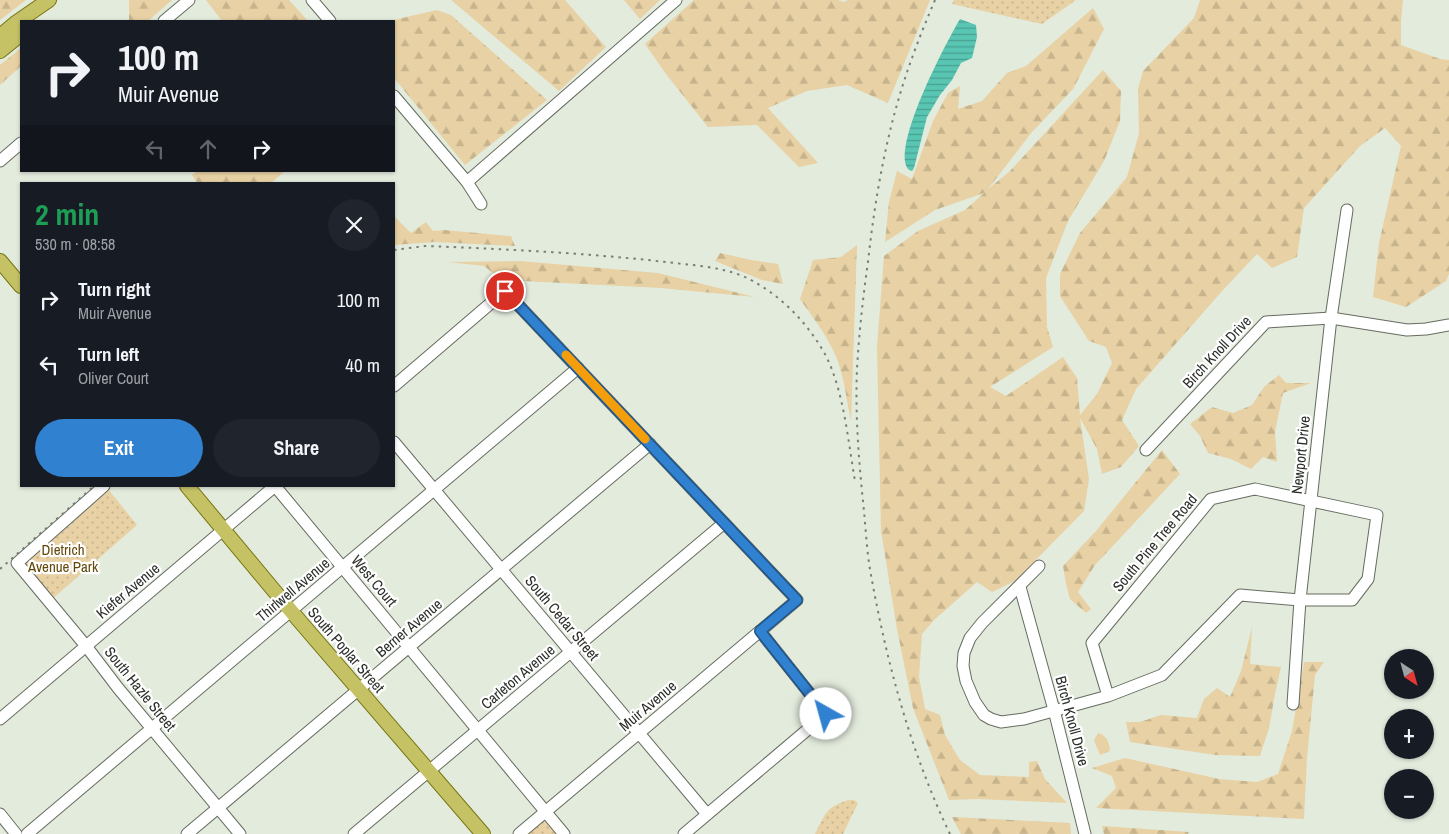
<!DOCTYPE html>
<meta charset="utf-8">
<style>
:root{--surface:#171b24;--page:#20242c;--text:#f1f3f6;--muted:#9ea1a6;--accent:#3181d1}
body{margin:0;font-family:"Archivo Narrow",sans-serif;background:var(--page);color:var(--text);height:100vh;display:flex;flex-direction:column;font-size:19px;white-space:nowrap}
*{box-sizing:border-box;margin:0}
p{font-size:16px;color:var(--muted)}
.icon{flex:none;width:28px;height:28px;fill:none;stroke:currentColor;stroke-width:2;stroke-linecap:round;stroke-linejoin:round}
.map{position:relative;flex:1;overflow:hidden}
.details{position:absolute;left:20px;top:182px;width:375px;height:305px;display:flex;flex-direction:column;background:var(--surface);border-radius:0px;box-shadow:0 1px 4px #0004}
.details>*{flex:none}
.top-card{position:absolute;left:20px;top:20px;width:375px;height:152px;border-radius:0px;box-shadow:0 1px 4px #0004;background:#171b24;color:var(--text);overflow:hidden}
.needle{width:32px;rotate:144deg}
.buttons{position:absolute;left:1384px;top:649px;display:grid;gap:10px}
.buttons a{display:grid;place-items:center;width:50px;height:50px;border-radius:50%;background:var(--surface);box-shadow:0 1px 4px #0004;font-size:25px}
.pin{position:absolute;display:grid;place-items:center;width:42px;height:42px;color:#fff;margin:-21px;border:2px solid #fff;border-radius:50%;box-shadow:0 1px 5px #0007}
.me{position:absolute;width:55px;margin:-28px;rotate:322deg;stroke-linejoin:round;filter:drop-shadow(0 0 4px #0008)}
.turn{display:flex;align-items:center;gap:18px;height:105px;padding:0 15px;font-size:22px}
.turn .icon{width:65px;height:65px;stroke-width:2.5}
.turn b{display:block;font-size:35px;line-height:42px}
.lanes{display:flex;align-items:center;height:48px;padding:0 15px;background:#0003;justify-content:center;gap:25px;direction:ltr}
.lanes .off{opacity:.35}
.round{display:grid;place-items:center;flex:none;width:52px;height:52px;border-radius:26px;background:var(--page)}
.headline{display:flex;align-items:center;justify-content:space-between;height:85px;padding:0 15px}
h1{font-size:30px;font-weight:700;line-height:38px;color:#1e9e55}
.primary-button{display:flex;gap:10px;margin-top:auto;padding:10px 15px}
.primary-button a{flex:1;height:58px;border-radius:30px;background:var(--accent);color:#fff;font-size:20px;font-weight:700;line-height:58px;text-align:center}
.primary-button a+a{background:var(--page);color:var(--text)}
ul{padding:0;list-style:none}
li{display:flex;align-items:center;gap:15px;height:65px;padding:0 15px}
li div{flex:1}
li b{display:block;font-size:19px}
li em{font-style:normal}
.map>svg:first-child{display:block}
.grass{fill:url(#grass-dots)}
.forest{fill:url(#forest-firs)}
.water{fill:url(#water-rules)}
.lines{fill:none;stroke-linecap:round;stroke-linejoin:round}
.minor-casing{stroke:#656c60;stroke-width:13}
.major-casing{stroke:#76740e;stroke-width:16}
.minor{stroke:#fff;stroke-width:11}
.major{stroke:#c5c266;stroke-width:14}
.rail{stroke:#7a7f76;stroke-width:2;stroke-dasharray:2.5 5;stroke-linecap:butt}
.route-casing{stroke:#205488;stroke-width:12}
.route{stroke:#3181d1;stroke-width:9}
.slow{stroke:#f59e0b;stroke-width:9}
.labels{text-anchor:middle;stroke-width:4.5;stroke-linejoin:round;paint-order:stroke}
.street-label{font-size:15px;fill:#2b2e29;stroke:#fff}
.park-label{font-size:15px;fill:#624809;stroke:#fff}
</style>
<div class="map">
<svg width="1449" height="834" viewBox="0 0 1449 834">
<defs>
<pattern id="grass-dots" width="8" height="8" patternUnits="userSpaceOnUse" patternTransform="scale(1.25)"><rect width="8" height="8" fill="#e8d1a4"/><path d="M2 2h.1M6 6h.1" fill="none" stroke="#c7b48d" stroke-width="1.8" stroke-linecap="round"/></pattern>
<pattern id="forest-firs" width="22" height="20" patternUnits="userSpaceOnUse" patternTransform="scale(1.25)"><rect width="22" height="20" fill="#e8d1a4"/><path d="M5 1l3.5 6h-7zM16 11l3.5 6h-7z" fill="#c7b48d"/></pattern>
<pattern id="water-rules" width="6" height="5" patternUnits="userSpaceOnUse" patternTransform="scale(1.25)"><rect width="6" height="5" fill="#58c6b2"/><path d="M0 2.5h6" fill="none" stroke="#49a191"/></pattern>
</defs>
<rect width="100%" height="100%" fill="#e3ebdd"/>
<g class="grass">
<polygon points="954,0 1076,0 1042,24 952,4"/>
<polygon points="108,489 137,525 51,600 20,564"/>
<path d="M848 800H854L858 803 843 834H815C826 813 825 808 848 800Z"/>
<polygon points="550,811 569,834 522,834"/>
</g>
<g class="forest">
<polygon points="0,0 26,0 0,20"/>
<polygon points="129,0 172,0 148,21 129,21"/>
<polygon points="206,0 289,0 308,21 222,21"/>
<polygon points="451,0 565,0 606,47 559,91"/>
<polygon points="624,0 660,0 640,19"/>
<polygon points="694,0 838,0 844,2 848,0 930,0 888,103 847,85 807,91 768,108 818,163 799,167 757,125 708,127 666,74 645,44"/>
<polygon points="1200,0 1403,0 1401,21 1401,45 1440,59 1449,60 1449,274 1446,281 1406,307 1373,297 1379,243 1401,146 1385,128 1360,146 1304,208 1297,257 1272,268 1257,254 1223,290 1136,389 1122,420 1139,446 1121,467 1102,474 1097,449 1080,418 1089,479 1084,511 1015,581 992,592 977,582 934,620 922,634 919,677 925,709 940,715 945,735 960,760 980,775 1029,777 1029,762 1037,761 1045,779 1067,803 977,799 949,800 913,708 897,629 881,531 877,347 884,256 918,231 965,210 984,193 935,210 885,242 889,202 897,171 912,179 933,121 948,93 960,86 958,109 982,101 1007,73 1026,66 1093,8 1104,29 1073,89 1032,132 988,189 1009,172 1103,70 1121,91 1120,121 1104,161 1068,221 1046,278 1047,327 1053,347 990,387 1006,396 1063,357 1077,378 1080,415 1097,394 1112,363 1106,347 1089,341 1060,296 1060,274 1080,233 1127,177 1139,133 1138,89 1143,71 1194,18"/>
<polygon points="437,10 451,15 547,100 465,165 394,78 394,21 389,21"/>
<polygon points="21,48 21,66 0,85 0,65"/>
<polygon points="197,171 285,171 270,184 198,184 192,175"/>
<polygon points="394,216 411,233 426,222 433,231 444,230 511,236 515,246 434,242 394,245"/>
<path d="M857 245 851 421C846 398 844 373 834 352 825 333 812 316 800 299L813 260 841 257Z"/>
<polygon points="720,253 751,260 778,264 783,284 762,280 715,261"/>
<polygon points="520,261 658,273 755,297 661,288 502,280 484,266 448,262"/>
<polygon points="1279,375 1286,383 1311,383 1283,393 1275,432 1277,462 1263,457 1251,469 1231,459 1208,453 1200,436 1190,424 1212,407 1233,413 1252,405 1264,387"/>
<polygon points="1162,450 1180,474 1095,565 1078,592 1091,609 1086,613 1070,599 1066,584 1063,566 1096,531"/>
<polygon points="1252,627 1250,664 1281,667 1275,694 1269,728 1260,756 1215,755 1130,742 1126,722 1140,722 1161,715 1197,718 1204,699 1217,688 1230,697 1241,671"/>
<polygon points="1304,662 1324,662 1315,675 1307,758 1304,819 1096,808 1116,788 1112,776 1092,768 1125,758 1219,779 1257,782 1278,774 1292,731"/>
<path d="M1098 733C1107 736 1109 741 1110 751L1100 755 1094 740Z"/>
<polygon points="952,817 1070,823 1071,834 961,834"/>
<polygon points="1102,826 1189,832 1188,834 1104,834"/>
</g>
<path class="water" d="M960 19 976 25 977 37 972 58 961 63 952 80 940 95 927 117 914 168 912 171 909 170C889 150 947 41 960 19Z"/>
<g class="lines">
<g class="minor-casing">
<g id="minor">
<polyline points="312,0 330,21"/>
<polyline points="164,21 189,0"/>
<polyline points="394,96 467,182 481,204"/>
<polyline points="0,161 21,143"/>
<polyline points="467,182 676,0"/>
<polyline points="394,386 505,291 797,600 519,834"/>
<polyline points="394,442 707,814"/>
<polyline points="1146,450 1266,322 1331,318 1407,330 1426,329 1449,325"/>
<polyline points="104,486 17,563 86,646 118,688 240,834"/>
<polyline points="275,486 564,834"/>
<polyline points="1039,566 982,623 970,638 964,653 963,666 966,681 975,702 984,715 991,719 1001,722 1024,719 1108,696 1162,675 1240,595 1300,600 1352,600 1368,579 1377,515 1255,489 1211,499 1092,643 1108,696"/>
<polyline points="1020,587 1054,710 1085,834"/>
<polyline points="1293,704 1300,600 1331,318 1347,210"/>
<polyline points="0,719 275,486"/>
<polyline points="0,814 16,834"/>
<polyline points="27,834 578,368"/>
<polyline points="187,834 650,444"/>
<polyline points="354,834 724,523"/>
<polyline points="684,834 826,714 760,631"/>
</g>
</g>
<g class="major-casing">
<g id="major">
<polyline points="0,36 17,22 49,0"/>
<polyline points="0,51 21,34"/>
<polyline points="0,261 21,286"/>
<polyline points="187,486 291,611 483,834"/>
</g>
</g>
<use href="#minor" class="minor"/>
<use href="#major" class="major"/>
<g class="rail">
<path d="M935 0C921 33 908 66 898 101 883 153 874 207 868 262 863 297 859 333 857 369 855 416 859 464 864 511 866 532 867 554 871 575 887 664 911 753 950 834"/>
<path d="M394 250 425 246C505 249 586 253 666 262 690 265 725 267 747 278 781 295 808 323 826 356 844 392 848 441 855 481"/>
<polyline points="0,569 94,486"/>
</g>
</g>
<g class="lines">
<g class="route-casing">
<polyline id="route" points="505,291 797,600 760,631 826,714"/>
</g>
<use href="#route" class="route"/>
<polyline class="slow" points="566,355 645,439"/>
</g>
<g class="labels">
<g class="street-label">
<text transform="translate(1217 352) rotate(-47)" y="5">Birch Knoll Drive</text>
<text transform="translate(1301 455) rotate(-84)" y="5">Newport Drive</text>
<text transform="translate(1155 543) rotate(-50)" y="5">South Pine Tree Road</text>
<text transform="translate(374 581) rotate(50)" y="5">West Court</text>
<text transform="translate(293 590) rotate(-40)" y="5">Thirlwell Avenue</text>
<text transform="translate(128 591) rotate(-40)" y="5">Kiefer Avenue</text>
<text transform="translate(562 618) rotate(50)" y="5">South Cedar Street</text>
<text transform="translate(409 628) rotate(-40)" y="5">Berner Avenue</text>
<text transform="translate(346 650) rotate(49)" y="5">South Poplar Street</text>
<text transform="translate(518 677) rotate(-40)" y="5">Carleton Avenue</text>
<text transform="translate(140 689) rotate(51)" y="5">South Hazle Street</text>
<text transform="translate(648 706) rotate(-40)" y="5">Muir Avenue</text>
<text transform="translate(1072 721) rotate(75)" y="5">Birch Knoll Drive</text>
</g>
<g class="park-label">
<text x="63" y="555">Dietrich<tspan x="63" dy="17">Avenue Park</tspan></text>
</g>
</g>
</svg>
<div class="buttons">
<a><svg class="needle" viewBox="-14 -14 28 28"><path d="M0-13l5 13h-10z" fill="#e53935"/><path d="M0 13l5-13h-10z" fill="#9ea1a6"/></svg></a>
<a>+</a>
<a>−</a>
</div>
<div class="pin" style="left:505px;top:291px;background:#d93025"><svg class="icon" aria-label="arrive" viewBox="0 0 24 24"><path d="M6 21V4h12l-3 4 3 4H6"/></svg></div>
<svg class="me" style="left:826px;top:714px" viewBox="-20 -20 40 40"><circle r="19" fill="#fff"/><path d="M0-13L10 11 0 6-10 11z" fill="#3181d1"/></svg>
<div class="top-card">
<div class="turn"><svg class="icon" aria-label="right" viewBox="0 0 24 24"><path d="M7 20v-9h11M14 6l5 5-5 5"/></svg><div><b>100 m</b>Muir Avenue</div></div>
<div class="lanes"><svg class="icon off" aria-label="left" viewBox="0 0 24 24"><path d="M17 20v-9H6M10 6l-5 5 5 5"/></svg><svg class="icon off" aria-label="ahead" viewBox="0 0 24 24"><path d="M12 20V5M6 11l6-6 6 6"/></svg><svg class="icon" aria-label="right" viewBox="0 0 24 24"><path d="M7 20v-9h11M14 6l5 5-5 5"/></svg></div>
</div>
<section class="details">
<div class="headline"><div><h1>2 min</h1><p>530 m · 08:58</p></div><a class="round"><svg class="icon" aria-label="close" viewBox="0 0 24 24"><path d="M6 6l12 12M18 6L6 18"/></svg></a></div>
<ul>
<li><svg class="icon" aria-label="right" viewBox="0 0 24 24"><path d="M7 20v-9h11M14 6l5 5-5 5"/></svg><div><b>Turn right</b><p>Muir Avenue</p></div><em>100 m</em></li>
<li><svg class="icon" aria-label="left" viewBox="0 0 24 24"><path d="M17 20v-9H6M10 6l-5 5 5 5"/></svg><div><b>Turn left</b><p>Oliver Court</p></div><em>40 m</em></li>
</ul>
<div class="primary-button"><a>Exit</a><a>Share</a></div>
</section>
</div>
